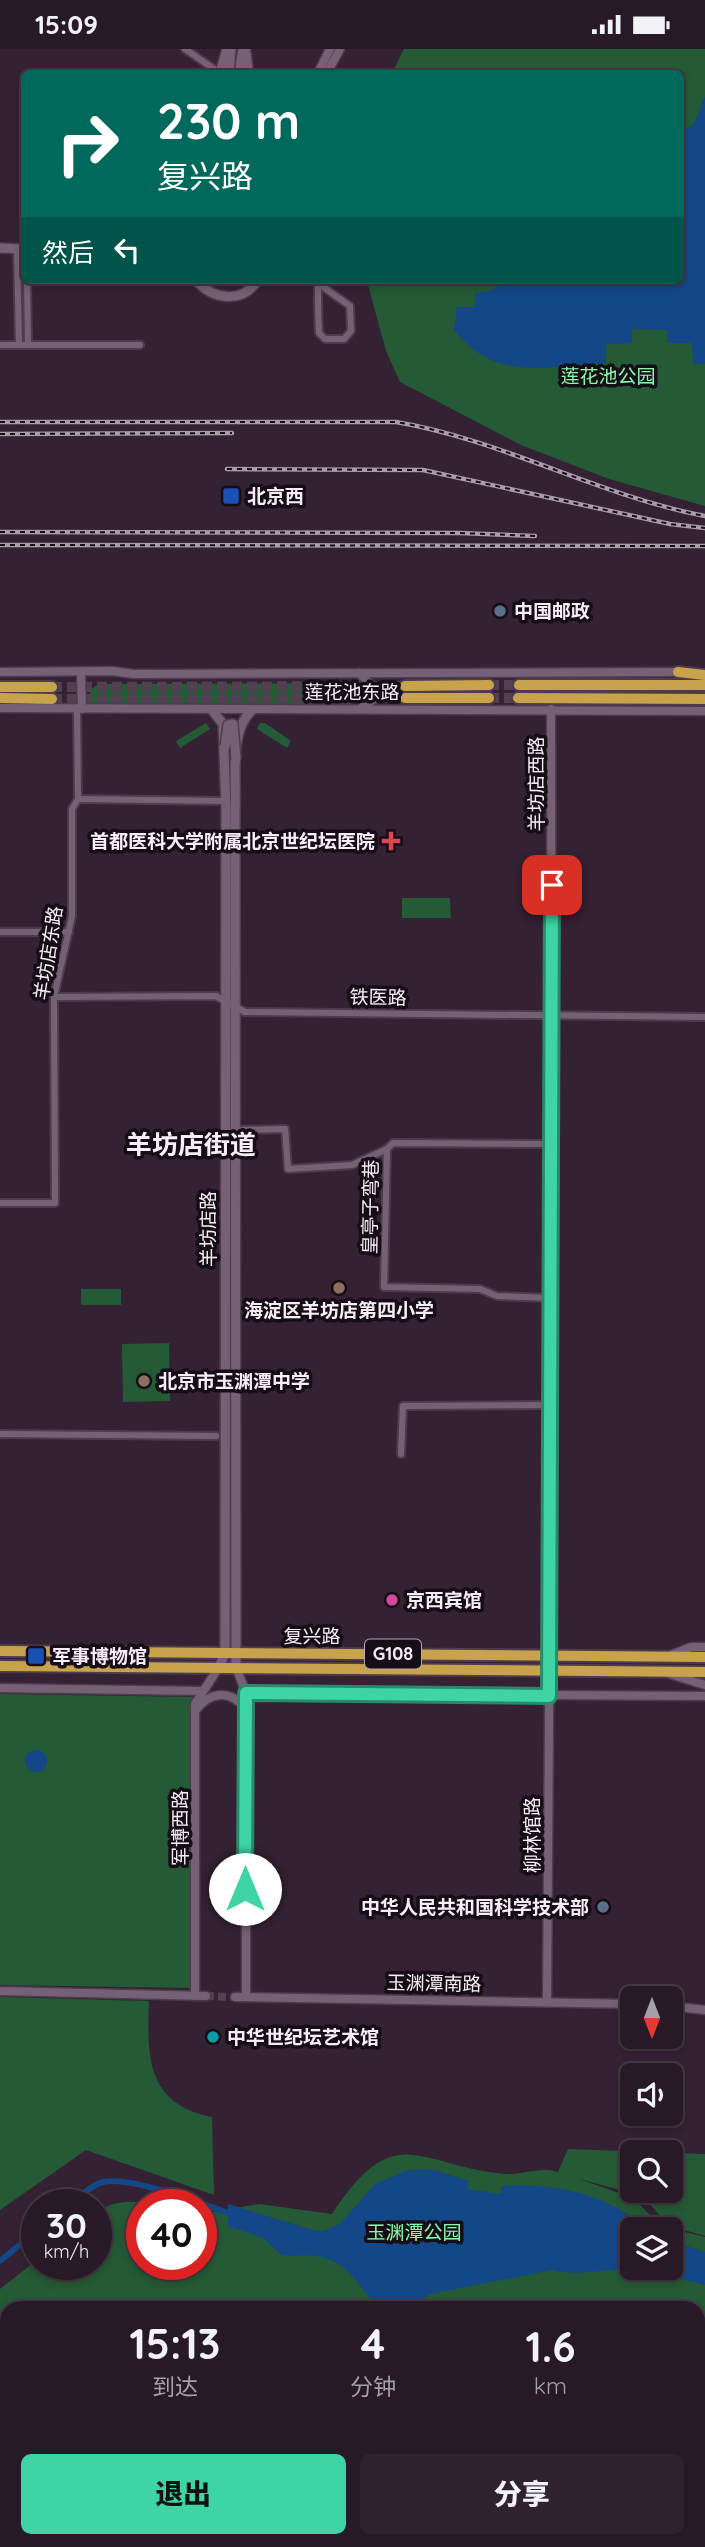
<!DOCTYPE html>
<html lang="zh">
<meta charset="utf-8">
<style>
:root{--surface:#271926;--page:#2f222e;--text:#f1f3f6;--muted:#a4a0a7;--line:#433843;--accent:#3ed4a3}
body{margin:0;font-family:Quicksand,"Noto Sans SC",sans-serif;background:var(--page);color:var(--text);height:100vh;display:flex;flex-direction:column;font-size:26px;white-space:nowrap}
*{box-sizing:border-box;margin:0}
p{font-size:23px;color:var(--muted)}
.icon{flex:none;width:38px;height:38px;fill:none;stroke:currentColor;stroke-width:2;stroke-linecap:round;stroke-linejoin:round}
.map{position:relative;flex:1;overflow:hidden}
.drawer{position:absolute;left:0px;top:2252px;width:705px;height:247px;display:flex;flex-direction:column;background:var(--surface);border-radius:21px 21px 0 0;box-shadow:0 4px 10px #0003,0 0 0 2px var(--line)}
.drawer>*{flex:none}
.guide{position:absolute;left:21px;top:21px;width:663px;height:214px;border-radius:10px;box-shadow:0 4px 10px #0003,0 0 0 2px var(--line);background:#00695c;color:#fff;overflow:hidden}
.needle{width:46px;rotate:180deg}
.tools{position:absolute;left:620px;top:1937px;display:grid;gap:14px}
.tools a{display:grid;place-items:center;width:63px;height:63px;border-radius:10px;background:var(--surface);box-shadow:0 4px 10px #0003,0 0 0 2px var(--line);font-size:35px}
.speed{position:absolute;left:21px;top:2140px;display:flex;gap:14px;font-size:35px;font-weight:700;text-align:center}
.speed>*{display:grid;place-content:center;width:91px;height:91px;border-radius:50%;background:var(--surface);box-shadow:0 4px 10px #0003,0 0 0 2px var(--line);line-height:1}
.speed small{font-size:18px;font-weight:400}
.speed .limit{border:10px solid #d22;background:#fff;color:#111}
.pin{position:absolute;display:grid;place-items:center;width:60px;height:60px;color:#fff;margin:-30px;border-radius:14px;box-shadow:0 4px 10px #0006}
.me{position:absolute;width:77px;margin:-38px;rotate:0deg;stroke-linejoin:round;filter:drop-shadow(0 0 5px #0008)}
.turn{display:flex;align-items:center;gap:24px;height:147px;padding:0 21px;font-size:32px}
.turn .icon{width:91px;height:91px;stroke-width:2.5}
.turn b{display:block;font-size:49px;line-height:60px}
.then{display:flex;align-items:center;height:66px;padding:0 21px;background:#0003;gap:14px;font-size:26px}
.eta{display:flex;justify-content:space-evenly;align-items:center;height:119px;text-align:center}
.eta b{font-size:42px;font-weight:800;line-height:49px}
.action{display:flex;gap:14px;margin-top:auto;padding:14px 21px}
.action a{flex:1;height:80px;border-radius:10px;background:var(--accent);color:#111;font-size:28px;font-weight:800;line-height:80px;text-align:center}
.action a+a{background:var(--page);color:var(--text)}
.status{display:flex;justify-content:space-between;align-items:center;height:49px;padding:0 35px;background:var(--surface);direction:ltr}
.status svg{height:19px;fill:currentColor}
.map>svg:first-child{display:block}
.green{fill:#245a35;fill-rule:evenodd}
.water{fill:#134788}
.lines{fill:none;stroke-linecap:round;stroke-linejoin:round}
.canal{stroke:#134788;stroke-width:6}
.tertiary-tunnel{stroke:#523f51;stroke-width:8;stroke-dasharray:8 4;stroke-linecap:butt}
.trunk-tunnel{stroke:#523f51;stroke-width:10;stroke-dasharray:10 5;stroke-linecap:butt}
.minor-casing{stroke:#4c3c4c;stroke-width:10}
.tertiary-casing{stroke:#4c3c4c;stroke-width:11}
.secondary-casing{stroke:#4c3c4c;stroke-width:12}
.trunk-casing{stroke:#4c3c4c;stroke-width:14}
.minor{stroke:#766075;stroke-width:6}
.tertiary{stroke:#766075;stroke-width:8}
.secondary{stroke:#766075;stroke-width:9}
.trunk{stroke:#c8a34c;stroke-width:10}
.rail-casing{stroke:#ab9baa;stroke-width:4.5}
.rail{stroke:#160e16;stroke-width:2;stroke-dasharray:5;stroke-linecap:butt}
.secondary-bridge-casing{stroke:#4c3c4c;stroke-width:12;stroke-linecap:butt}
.secondary-bridge{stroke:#766075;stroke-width:9}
.route-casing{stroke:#288a6a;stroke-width:18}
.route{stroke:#3ed4a3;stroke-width:12}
.transit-dot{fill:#1a4fb4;stroke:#160e16;stroke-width:2.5}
.service-dot{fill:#5c6f8a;stroke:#160e16;stroke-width:2.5}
.health-dot{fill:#e0444e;stroke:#160e16;stroke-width:2.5}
.education-dot{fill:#8d6e63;stroke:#160e16;stroke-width:2.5}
.hotel-dot{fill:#d1479c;stroke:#160e16;stroke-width:2.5}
.culture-dot{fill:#0f9aa8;stroke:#160e16;stroke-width:2.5}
.labels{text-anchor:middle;stroke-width:7;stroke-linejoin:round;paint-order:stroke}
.shield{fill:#160e16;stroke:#b5a9b4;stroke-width:2}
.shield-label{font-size:18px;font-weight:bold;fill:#f9ecf8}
.park-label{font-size:19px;fill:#89faaa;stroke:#160e16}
.poi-label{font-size:19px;font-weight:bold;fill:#f9ecf8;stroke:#160e16;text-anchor:start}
.street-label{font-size:19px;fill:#f9ecf8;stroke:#160e16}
.district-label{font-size:26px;font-weight:bold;fill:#f9ecf8;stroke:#160e16}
</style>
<div class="status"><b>15:09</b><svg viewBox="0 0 49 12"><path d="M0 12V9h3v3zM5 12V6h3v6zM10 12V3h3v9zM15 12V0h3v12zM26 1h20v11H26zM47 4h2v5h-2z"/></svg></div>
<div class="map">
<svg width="705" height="2498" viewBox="0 0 705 2498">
<rect width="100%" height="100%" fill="#342133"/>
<g class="green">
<polygon points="404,0 705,0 705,457 609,430 521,396 400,333 386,302 368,236 343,231 681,231 681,24 392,24"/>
<path d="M355 634 365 643 361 653 355 655 98 658C91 654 88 650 90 641L98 635Z"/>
<polygon points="206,674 210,680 180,699 176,692"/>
<polygon points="260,674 265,674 291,692 287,699 257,680"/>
<polygon points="402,849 450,849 451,869 402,869"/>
<rect x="81" y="1240" width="40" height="16"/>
<polygon points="169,1294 170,1352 123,1353 122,1295"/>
<polygon points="0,1645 195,1648 191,1939 0,1936"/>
<path d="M0 1948 149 1952C147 2007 146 2055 212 2068L214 2146 86 2101 0 2161Z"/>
<path d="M568 2100 705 2105V2187L670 2177 642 2147 579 2130 633 2149 661 2177 705 2188V2498H0V2240L37 2211V2216H96V2163C114 2152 131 2150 151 2156H142V2216H201V2165L259 2155 332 2165C396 2068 417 2117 505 2125 523 2126 540 2117 558 2123ZM632 2104H670V2142H632ZM632 2180H670V2219H632ZM7 2259H698V2492H7Z"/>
</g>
<g class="water">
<path d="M705 47V315H693L692 294H667V281L632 280V294L606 295V314C546 316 498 335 454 281L457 258H475V244C485 244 498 241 503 231H681V84L694 75Z"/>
<circle cx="36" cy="1712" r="11"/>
<path d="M408 2121H435L469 2132 467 2140 501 2145V2137C553 2134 608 2144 647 2180H632V2219H670V2192L705 2203V2236C680 2230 655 2222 629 2221 604 2219 577 2228 552 2221L430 2245 411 2259H377C360 2237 347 2211 315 2207 304 2205 293 2208 281 2206L263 2189 228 2177V2155L316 2182H323L340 2175 375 2135Z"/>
<polygon points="698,2306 705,2309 705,2498 0,2498 0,2350 7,2349 7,2492 328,2492 333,2495 337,2492 698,2492"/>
</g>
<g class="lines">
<g class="canal">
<path d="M69 2156C79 2148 88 2139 100 2134 125 2124 209 2157 236 2167"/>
<polyline points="0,2212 37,2182"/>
</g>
<polyline class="tertiary-tunnel" points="206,1947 235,1948"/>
<g class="trunk-tunnel">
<polyline points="489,636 519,636"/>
<polyline points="52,638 405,637"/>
<polyline points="489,649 518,649"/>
<polyline points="52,650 405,649"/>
</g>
<g class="minor-casing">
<g id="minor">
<polyline points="185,0 214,20 216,24"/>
<polyline points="17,199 19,296"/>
<polyline points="27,231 28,296"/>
<path d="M316 231 319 235 350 257 351 282 344 290H325L319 284C318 266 318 249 318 231"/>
<polyline points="0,296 140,296"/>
<polyline points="78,750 226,752"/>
<polyline points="0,883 69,883"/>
<polyline points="54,948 216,947 245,963 705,968"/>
<polyline points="236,1081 285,1080 288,1120 352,1116 387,1100 384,1238 480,1240 497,1247 552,1249"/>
<polyline points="387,1100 393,1094 553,1095"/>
<polyline points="0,1154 55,1154 54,948 72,867 72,760 78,750 77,660"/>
<polyline points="0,1385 216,1387"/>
<polyline points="401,1405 403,1357 552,1356"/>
</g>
</g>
<g class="tertiary-casing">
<g id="tertiary">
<polyline points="246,0 249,24"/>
<polyline points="318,24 330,0"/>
<polyline points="327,24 340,0"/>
<polyline points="0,623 112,622 134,625 681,623"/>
<polyline points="359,624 375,640 373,651 361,659"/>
<polyline points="81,625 82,660"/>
<polyline points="0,659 705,662"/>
<polyline points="671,1606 691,1598 705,1598"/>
<polyline points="236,1618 246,1644 246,1948"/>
<polyline points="670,1625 705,1636"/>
<polyline points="0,1639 201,1642"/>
<polyline points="246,1644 705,1647"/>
<path d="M195 1662C210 1642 230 1640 246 1660"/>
<polyline points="0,1942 206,1947"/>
<polyline points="195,1947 195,1655 219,1618"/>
<polyline points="235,1948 632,1955"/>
<polyline points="547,1952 552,1249 551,660"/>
<polyline points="670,1957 705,1961"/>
</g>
</g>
<g class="secondary-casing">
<g id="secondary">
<polyline points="220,24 227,0"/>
<polyline points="229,24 231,0"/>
<polyline points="239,24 243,0"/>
<polyline points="0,199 24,200"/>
<path d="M196 231C213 251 242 255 258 231"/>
<polyline points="212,661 223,675 226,761 225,1604 219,1618"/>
<path d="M236 1618 235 760C237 731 228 683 252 661"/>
</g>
</g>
<g class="trunk-casing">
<g id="trunk">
<polyline points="678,623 705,626"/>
<polyline points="519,636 705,636"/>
<polyline points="405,637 489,636"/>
<polyline points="0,638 52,638"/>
<polyline points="0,649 52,650"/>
<polyline points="405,649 489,649"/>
<polyline points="518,649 705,650"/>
<polyline points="0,1602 705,1608"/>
<polyline points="0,1617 705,1623"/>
</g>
</g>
<use href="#minor" class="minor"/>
<use href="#tertiary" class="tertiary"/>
<use href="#secondary" class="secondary"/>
<use href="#trunk" class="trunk"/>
<g class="rail-casing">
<g id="rail">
<path d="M0 373H396C503 391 599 447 705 467"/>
<polyline points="0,385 232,384"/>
<polyline points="227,420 423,421 670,475 705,479"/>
<polyline points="0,483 460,484 535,487"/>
<polyline points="0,496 705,497"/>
</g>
</g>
<use href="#rail" class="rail"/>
<g class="secondary-bridge-casing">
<polyline id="secondary-bridge" points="225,697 228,676 233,675 236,710"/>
</g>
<use href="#secondary-bridge" class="secondary-bridge"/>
</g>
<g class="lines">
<g class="route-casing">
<polyline id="route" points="245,1840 246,1644 549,1647 552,836"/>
</g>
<use href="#route" class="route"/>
</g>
<g class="transit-dot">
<rect x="222" y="438" width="18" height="18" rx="3.5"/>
<rect x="27" y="1598" width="18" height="18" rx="3.5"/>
</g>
<g class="service-dot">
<circle cx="500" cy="562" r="7"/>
<circle cx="603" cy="1858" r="7"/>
</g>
<path class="health-dot" d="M387.5 781.5h7v7h7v7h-7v7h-7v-7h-7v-7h7z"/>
<g class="education-dot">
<circle cx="339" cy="1239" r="7"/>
<circle cx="144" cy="1332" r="7"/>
</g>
<circle class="hotel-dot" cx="392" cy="1551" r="7"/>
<circle class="culture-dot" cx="213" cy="1988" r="7"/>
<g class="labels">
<rect class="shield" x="365" y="1590.5" width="56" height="29" rx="5"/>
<g class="shield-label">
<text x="393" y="1611">G108</text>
</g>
<g class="park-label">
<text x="608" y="334">莲花池公园</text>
<text x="414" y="2190">玉渊潭公园</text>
</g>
<g class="poi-label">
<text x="247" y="454">北京西</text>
<text x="514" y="569">中国邮政</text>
<text x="375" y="799" text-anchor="end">首都医科大学附属北京世纪坛医院</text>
<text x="339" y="1268" text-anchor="middle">海淀区羊坊店第四小学</text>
<text x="158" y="1339">北京市玉渊潭中学</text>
<text x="406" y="1558">京西宾馆</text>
<text x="52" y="1614">军事博物馆</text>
<text x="589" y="1865" text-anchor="end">中华人民共和国科学技术部</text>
<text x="227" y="1995">中华世纪坛艺术馆</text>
</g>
<g class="street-label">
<text x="352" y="650">莲花池东路</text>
<text transform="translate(536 735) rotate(-90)" y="7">羊坊店西路</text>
<text transform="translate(48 904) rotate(-81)" y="7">羊坊店东路</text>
<text transform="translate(378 948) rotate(1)" y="7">铁医路</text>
<text transform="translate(370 1158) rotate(-89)" y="7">皇亭子弯巷</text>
<text transform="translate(208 1180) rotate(-90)" y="7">羊坊店路</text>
<text x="312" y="1594">复兴路</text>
<text transform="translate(180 1779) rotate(-90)" y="7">军博西路</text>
<text transform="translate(532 1786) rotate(-90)" y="7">柳林馆路</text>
<text transform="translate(434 1934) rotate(1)" y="7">玉渊潭南路</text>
</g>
<g class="district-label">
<text x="191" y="1105">羊坊店街道</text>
</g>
</g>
</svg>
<div class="tools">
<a><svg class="needle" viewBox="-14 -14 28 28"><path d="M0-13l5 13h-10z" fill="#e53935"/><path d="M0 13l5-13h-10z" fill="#a4a0a7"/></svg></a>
<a><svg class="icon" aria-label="sound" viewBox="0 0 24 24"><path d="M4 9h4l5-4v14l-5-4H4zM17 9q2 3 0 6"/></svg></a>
<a><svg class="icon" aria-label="search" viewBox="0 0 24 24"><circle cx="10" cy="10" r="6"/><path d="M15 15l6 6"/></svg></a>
<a><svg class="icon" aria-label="layers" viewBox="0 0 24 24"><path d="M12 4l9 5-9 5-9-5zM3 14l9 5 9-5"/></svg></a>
</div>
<div class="speed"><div>30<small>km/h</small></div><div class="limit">40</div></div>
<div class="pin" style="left:552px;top:836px;background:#d93025"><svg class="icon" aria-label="arrive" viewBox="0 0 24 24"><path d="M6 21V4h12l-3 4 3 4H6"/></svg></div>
<svg class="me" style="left:245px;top:1840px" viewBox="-20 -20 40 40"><circle r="19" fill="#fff"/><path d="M0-13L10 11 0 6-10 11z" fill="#3ed4a3"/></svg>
<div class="guide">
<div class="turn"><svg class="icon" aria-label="right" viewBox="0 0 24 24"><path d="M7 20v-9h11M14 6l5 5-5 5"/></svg><div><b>230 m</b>复兴路</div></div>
<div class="then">然后<svg class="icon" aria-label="left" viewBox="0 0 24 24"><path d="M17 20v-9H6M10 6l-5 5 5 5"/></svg></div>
</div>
<section class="drawer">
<div class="eta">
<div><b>15:13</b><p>到达</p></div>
<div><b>4</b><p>分钟</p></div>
<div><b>1.6</b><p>km</p></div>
</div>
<div class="action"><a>退出</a><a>分享</a></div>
</section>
</div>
